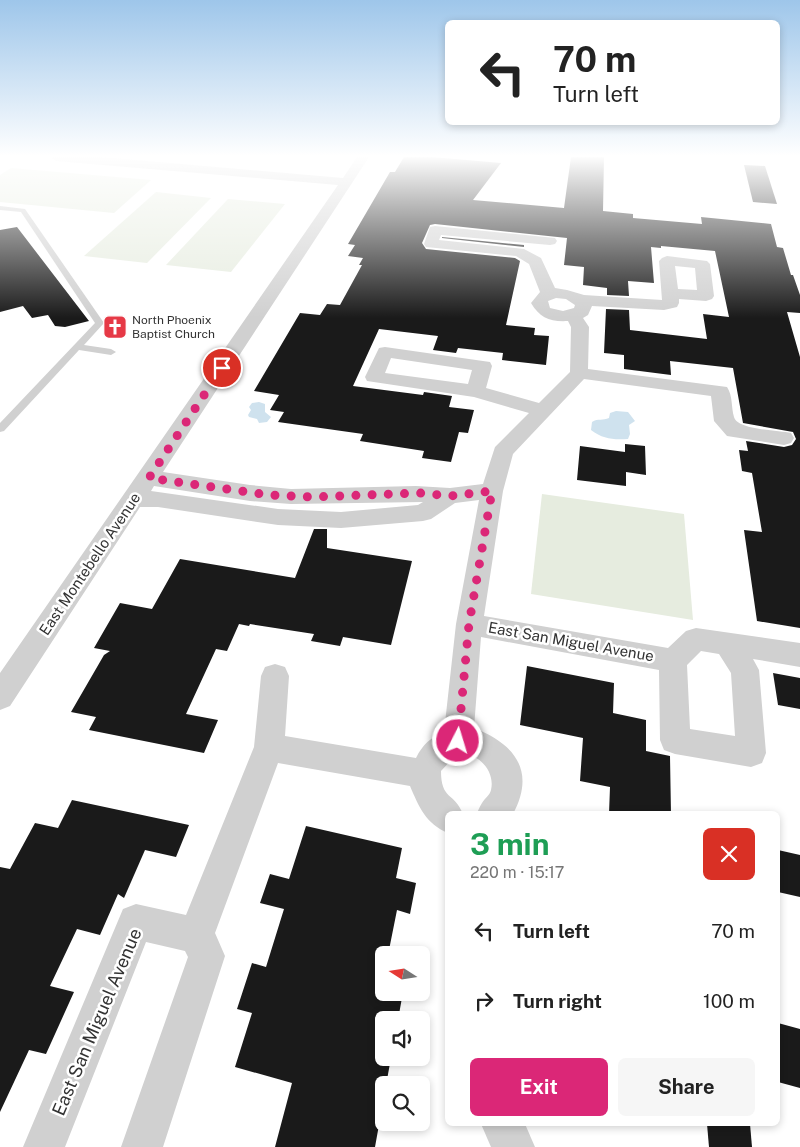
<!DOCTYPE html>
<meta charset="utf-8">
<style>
:root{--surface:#fff;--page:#f6f6f6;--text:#222;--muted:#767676;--accent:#db2777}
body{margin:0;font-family:"Public Sans",sans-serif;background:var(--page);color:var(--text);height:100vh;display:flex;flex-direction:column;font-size:19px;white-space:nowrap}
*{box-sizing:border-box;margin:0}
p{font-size:16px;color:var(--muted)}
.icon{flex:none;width:28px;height:28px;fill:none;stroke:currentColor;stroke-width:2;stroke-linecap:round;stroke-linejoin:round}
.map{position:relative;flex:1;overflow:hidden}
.sheet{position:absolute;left:445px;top:811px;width:335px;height:315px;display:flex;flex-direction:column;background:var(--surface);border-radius:8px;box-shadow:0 2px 8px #0003}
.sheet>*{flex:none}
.banner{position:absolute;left:445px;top:20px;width:335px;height:105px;border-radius:8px;box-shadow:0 2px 8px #0003;background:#fff;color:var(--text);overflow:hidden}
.needle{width:32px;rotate:282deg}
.controls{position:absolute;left:375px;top:946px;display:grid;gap:10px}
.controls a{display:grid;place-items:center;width:55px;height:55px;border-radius:8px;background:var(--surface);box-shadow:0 2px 8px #0003;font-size:25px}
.pin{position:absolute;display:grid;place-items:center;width:42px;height:42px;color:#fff;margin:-21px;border:2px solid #fff;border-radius:50%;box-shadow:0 1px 5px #0007}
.me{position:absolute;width:55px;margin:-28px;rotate:5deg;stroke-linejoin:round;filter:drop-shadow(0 0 4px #0008)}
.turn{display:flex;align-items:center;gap:18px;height:105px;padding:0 25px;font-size:22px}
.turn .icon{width:65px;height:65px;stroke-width:2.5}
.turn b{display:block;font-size:35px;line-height:42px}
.round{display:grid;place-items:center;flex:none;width:52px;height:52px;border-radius:8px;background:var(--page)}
.overview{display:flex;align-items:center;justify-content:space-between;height:85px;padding:0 25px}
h1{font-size:30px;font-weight:700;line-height:38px;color:#1e9e55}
.primary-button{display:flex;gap:10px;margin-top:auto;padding:10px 25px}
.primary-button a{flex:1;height:58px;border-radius:8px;background:var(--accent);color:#fff;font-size:20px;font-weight:700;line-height:58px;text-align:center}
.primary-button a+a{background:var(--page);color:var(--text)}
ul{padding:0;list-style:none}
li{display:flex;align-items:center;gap:15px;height:70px;padding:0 25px}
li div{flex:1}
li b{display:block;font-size:19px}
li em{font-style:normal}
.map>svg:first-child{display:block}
.green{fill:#e6ecdf}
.water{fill:#cfe2ee}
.building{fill:#1a1a1a}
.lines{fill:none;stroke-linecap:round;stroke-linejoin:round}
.service{fill:#d0d0d0;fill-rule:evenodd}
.minor{fill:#d0d0d0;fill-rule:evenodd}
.route{stroke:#db2777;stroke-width:9;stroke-dasharray:0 16.2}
.labels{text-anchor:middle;stroke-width:5;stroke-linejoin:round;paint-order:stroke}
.far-poi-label{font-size:12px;fill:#333;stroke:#fff;text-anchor:start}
.street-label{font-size:15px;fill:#333;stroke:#fff}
.near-street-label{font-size:18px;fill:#333;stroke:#fff}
</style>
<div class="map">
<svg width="800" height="1147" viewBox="0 0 800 1147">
<rect width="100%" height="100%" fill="#fff"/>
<g class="green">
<polygon points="11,168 151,180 114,213 0,202 0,175"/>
<polygon points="156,192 211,198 147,263 84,256"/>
<polygon points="228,199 285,204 231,272 166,265"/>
<polygon points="542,494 684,514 693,620 531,594"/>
</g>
<g class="water">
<polygon points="259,402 265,404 265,412 271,417 267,422 259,423 257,419 249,417 248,415 251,410 249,407 252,403"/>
<path d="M616 411 628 412 635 421 629 425 630 434 628 439C613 440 603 439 591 430L592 422C598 418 603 421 609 418L610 413Z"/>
</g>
<g class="building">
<polygon points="404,157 432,157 501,163 473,200 564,208 571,157 604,157 603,211 633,214 633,218 702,224 701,217 771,224 777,247 783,248 791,275 793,275 800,295 800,313 787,312 800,357 800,628 757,621 744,530 762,532 752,473 742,471 739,450 748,451 746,441 784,447 792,445 796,439 793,432 743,423 733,368 670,361 671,375 624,369 624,355 604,353 606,309 629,310 630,330 707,339 703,314 729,317 715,251 661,246 661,248 651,247 654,283 628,281 629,296 607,295 607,288 583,285 584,267 564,265 567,238 435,224 430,225 422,243 426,249 515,258 520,261 506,325 535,328 534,335 549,336 546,365 502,360 503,353 458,348 456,353 433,350 438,336 379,329 353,386 423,395 424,392 452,396 449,407 474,410 468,433 459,432 451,462 422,458 424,451 360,441 363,434 278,422 284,412 270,410 279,395 254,391 300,313 320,315 327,304 340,305 362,265 359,265 363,258 348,256 355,245 348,244 390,172 395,172"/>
<polygon points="744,165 765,166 777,204 753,202"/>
<polygon points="17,227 89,321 65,327 55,326 48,315 32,318 23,306 0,312 0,230"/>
<polygon points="442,237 524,245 524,247 442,238"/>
<polygon points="625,444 645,446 646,475 626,472 626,486 577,480 580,446 625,452"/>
<polygon points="314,529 327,529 327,548 412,561 391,645 343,637 340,646 311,641 314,634 250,624 249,626 239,624 227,651 216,649 186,714 218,720 204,753 89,730 96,717 71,712 104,655 110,651 94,648 120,603 152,609 180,559 295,578"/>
<polygon points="527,666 614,683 613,713 646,720 646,751 670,756 671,814 609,814 610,787 580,781 583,738 520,725"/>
<polygon points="773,673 800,678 800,709 778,705"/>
<polygon points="72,800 189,825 176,857 145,850 124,898 118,894 100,935 77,929 50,986 74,992 46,1054 29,1050 0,1112 0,867 10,869 35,823 58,828"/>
<polygon points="306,826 402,848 396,878 416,883 410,914 397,910 388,955 384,955 384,992 403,992 398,1020 384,1020 384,1058 391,1058 386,1085 384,1085 384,1097 375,1147 275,1147 292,1083 235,1067 252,1013 237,1009 252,963 266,967 284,909 260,903 270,874 289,879"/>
<polygon points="778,850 800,855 800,897 778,892"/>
<polygon points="778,1023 800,1029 800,1088 778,1082"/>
<polygon points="707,1124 750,1124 752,1147 709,1147"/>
</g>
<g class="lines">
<polygon class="service" points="0,206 25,209 104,323 84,345 111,349 116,352 111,355 79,350 4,431 0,432 0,423 95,323 21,212 0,210"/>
<g class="minor">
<path d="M50 157H101L343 178 357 157H369L163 472 250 485 291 489 416 486 450 488 483 484 495 447 529 413 474 397 367 381 365 377 379 348 385 347 490 362 492 366 486 388 539 403 570 372 571 327 568 321C550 322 540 318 531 303L540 292 529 264 516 256 426 247 424 244 430 227 435 226 555 238 557 241 555 244 550 245 441 235 439 240 524 249 541 258 555 288 567 290 584 295 662 300 659 261 662 258 667 256 707 261 710 264 714 296 712 299 706 301 679 299V303L677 307 664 310 592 306 588 315 583 318 589 327 588 369 727 387C733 396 731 407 734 417 737 430 778 430 791 433L794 438 791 443 784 445 727 436 714 421 711 396 584 379 513 454 503 491 484 616 668 648 686 631 696 628 800 643V667L753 659 759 670 766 753 762 763 751 767 675 754 664 750 660 740 659 670 481 637 474 728C515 744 536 771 513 814H477C478 810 480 806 482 803 485 798 490 795 491 790 496 769 474 748 454 757L441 771C441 800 454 792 463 814H448V833C426 824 419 807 410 786L278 763 215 933 225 956 163 1147H121L188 957 185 951 146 942 65 1147H23L123 909 136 904 186 915 254 747 261 676 265 667 275 664 285 667 289 676 285 736 416 758C423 744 430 738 444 732L456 624 479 500 455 503 431 519 423 521 341 528 278 525 158 507H140L10 706 0 710V673L338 185 56 161ZM675 266 695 268 697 290 678 289ZM556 298 566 299 575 305 574 308 563 311 550 308 548 301ZM391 358 472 370 468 384 385 373ZM154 486 250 501 291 504 423 502 418 505 341 512 278 509 151 491ZM701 651 719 654 731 673 735 736 690 729 687 665Z"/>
<polygon points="481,1124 525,1124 535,1147 491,1147"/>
</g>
</g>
<linearGradient id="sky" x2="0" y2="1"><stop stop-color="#9ec6ea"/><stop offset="0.49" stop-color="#fff"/><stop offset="1" stop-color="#fff" stop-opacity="0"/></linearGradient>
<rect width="800" height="318" fill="url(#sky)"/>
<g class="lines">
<polyline class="route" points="222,368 149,478 269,495 312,497 420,493 450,496 492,491 469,624 458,741"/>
</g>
<defs>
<g id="church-square" transform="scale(1.25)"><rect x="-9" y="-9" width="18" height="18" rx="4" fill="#e63946" stroke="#fff"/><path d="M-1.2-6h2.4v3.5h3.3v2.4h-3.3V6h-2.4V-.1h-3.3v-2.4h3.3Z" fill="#fff"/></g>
</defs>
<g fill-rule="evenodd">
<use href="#church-square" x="115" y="327"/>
</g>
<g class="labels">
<g class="far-poi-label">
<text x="132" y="324">North Phoenix<tspan x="132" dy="14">Baptist Church</tspan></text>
</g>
<g class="street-label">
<text transform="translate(90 564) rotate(-56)" y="5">East Montebello Avenue</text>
<text transform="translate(571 642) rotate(10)" y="5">East San Miguel Avenue</text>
</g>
<g class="near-street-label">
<text transform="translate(97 1022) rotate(-67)" y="6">East San Miguel Avenue</text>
</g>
</g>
</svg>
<div class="controls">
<a><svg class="needle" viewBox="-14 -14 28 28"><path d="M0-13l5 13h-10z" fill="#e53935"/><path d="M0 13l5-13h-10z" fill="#767676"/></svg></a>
<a><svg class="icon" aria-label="sound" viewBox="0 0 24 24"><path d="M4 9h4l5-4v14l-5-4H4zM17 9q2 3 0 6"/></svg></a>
<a><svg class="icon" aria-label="search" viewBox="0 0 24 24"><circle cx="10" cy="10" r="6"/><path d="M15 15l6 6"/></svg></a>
</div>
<div class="pin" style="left:222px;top:368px;background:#d93025"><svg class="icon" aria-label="arrive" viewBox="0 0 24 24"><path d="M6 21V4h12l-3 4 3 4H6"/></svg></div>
<svg class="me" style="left:458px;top:741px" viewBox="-20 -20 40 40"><circle r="17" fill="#db2777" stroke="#fff" stroke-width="3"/><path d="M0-11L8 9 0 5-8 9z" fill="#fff"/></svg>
<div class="banner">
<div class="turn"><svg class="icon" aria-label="left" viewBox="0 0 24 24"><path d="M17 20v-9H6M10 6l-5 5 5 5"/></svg><div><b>70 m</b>Turn left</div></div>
</div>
<section class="sheet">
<div class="overview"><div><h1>3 min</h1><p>220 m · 15:17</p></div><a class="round" style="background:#d93025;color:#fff"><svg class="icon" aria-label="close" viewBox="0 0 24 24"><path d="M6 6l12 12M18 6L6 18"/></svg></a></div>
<ul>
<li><svg class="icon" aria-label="left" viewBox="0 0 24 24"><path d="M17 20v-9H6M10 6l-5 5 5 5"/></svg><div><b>Turn left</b></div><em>70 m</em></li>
<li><svg class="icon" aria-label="right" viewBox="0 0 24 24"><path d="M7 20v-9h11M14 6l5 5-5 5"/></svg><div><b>Turn right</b></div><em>100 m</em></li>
</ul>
<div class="primary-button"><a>Exit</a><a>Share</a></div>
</section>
</div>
